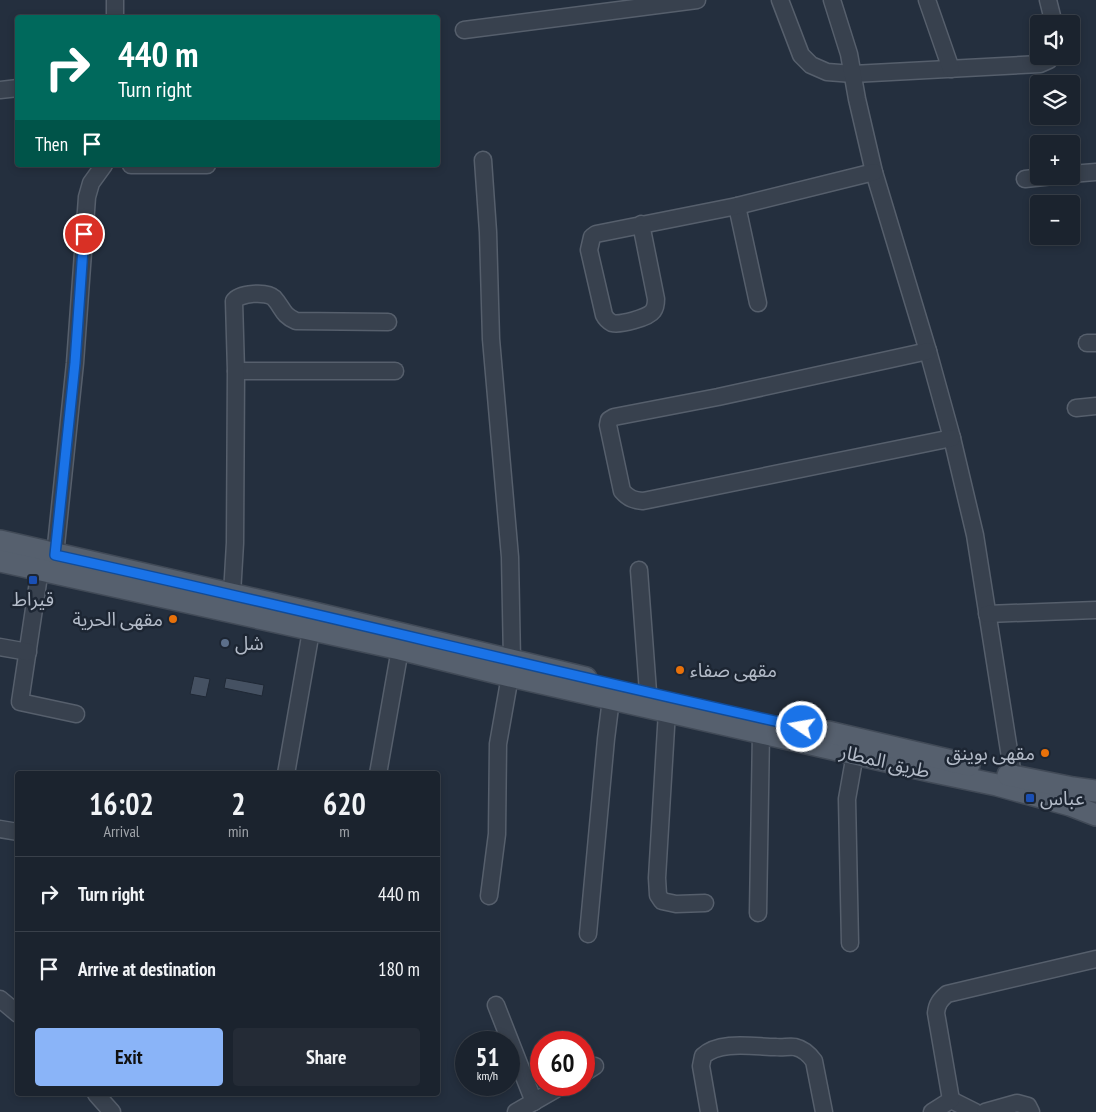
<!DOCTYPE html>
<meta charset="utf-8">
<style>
:root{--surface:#1b232e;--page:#242b36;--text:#f1f3f6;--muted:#a0a4aa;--line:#39404a;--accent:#8ab4f8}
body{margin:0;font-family:"PT Sans Narrow","Noto Sans Arabic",sans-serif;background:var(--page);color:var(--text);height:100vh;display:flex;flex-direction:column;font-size:19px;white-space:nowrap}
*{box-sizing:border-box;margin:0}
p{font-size:16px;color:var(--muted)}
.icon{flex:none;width:28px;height:28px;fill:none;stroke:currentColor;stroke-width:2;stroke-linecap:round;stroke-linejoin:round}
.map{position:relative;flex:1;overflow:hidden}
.drawer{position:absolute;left:15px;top:771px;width:425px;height:325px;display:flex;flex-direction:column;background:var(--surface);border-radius:5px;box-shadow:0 2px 8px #0003,0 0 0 1px var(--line)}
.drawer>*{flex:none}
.top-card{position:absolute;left:15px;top:15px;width:425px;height:152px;border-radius:5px;box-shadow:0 2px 8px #0003,0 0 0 1px var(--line);background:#00695c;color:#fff;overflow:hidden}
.buttons{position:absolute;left:1030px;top:15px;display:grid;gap:10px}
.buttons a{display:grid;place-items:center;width:50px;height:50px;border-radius:5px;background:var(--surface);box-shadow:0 2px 8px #0003,0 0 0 1px var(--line);font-size:25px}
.speed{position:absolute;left:455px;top:1031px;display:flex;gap:10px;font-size:25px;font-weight:700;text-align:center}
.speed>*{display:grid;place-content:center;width:65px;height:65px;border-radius:50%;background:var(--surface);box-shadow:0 2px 8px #0003,0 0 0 1px var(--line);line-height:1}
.speed small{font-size:12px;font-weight:400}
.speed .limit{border:8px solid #d22;background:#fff;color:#111}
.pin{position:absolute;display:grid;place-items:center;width:42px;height:42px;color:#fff;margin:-21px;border:2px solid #fff;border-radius:50%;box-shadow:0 1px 5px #0007}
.me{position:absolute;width:55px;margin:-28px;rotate:282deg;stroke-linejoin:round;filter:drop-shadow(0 0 4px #0008)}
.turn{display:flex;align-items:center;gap:18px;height:105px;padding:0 20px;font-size:22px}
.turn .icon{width:65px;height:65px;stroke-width:2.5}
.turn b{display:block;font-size:35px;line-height:42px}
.then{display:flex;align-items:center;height:48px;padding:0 20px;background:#0003;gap:10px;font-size:19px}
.eta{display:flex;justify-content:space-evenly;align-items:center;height:85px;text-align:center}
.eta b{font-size:30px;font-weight:700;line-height:35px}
.action{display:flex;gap:10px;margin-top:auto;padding:10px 20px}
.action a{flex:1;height:58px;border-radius:5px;background:var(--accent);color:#111;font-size:20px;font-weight:700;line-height:58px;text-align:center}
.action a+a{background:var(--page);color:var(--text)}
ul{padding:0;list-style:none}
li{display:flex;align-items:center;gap:15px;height:75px;padding:0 20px;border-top:1px solid var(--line)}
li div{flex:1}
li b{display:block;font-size:19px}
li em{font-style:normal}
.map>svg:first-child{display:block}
.building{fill:#455162;stroke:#1f2835}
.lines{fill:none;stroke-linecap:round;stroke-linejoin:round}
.minor-casing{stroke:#565f6c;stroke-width:19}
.major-casing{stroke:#414a57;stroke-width:24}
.minor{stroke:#38414e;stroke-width:16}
.major{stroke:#56606e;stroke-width:21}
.route-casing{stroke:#114b97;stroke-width:12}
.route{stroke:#1a73e8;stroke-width:9}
.transit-dot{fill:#1a4fb4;stroke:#1d2633;stroke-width:2}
.food-dot{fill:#e8710a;stroke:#1d2633;stroke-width:2}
.service-dot{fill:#5c6f8a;stroke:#1d2633;stroke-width:2}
.labels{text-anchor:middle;stroke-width:5;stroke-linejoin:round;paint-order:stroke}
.poi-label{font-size:19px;fill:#b4bcc9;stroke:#1d2633;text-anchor:start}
.street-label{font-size:19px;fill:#b4bcc9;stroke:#1d2633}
</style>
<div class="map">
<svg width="1096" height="1112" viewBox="0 0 1096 1112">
<rect width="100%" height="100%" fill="#242f3e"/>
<g class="building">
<polygon points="194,676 210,679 206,697 190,694"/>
<polygon points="226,678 264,685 262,696 224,688"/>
</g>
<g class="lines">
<g class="minor-casing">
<g id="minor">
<polyline points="780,0 801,55 811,65 827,72 853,74 1040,64 1049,60 1052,56"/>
<polyline points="832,0 849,54 857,99 874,172 928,351 952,438 975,535 1013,776"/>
<polyline points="927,0 951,69"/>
<polyline points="1048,0 1054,24"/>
<polyline points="115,18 115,0"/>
<polyline points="464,30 697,0"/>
<polyline points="0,90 18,88"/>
<polyline points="483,160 488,232 491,339 510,557 512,661"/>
<polyline points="131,165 207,165"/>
<polyline points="1071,174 1096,172"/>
<polyline points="1025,179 1053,176"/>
<polyline points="737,206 758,303"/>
<path d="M641 224 656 299C656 303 656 307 653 311 648 318 620 325 612 323 608 321 606 319 604 315L589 250 592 237 596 234 737 206 874 172"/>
<polyline points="1087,343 1096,343"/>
<path d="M928 351 718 397 614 417 609 420 608 425 622 491C629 499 634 500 643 501L952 438"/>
<polyline points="236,371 395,371"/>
<polyline points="1076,408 1096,406"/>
<polyline points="55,555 75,363 87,197 91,183 104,165"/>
<polyline points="40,569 20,702 76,714"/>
<polyline points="639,570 648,692"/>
<path d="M232 594 235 543 236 371 234 301C239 293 267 291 274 298 283 308 282 315 296 321L388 322"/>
<polyline points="987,614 1096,610"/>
<polyline points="0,647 28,652"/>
<polyline points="667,711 657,878 658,895 662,901 676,904 705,903"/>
<polyline points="286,774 311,631"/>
<polyline points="378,774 400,649"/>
<polyline points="0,829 18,832"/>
<polyline points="489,896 497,834 498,744 510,676"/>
<polyline points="758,913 761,732"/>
<polyline points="588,934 606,739 611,699"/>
<polyline points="850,943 847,799 855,754"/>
<polyline points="0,999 18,1014"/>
<polyline points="496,1005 534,1102"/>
<polyline points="584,1073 595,1066"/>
<polyline points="96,1094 112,1112"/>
<polyline points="951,1100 975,1112"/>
<polyline points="516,1112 563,1085"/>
<path d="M709 1112 701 1066 703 1056C720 1040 755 1047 776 1047 782 1048 789 1046 795 1047 804 1049 809 1054 814 1061L824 1112"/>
<path d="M932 1112 951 1100 936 1013C937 1004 940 1000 947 994L1096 959"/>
<polyline points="985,1112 1017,1103 1028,1106 1031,1112"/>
</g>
</g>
<g class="major-casing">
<g id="major">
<polyline points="0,541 314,613 586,678"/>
<polyline points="0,561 400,649 510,676 930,771 997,785 1070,805 1096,815"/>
<polyline points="828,732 969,765"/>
<polyline points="1008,775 1073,788 1096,791"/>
</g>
</g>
<use href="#minor" class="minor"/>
<use href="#major" class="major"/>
</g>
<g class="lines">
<g class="route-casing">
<path id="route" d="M84 234 75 363 55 555C305 610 552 672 802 727"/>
</g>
<use href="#route" class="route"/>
</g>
<g class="transit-dot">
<rect x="28" y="575" width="10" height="10" rx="2.5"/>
<rect x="1025" y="793" width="10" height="10" rx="2.5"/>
</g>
<g class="food-dot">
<circle cx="173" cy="619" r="5"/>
<circle cx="680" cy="670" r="5"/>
<circle cx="1045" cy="753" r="5"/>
</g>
<circle class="service-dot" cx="225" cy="643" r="5"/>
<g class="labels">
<g class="poi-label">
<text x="33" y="606" text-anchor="middle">قيراط</text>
<text x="163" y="626" text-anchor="end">مقهى الحرية</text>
<text x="235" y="650">شل</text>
<text x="690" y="677">مقهى صفاء</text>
<text x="1035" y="760" text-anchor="end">مقهى بوينق</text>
<text x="1040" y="805">عباس</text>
</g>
<g class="street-label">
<text transform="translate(885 761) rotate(13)" y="7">طريق المطار</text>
</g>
</g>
</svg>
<div class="buttons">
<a><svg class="icon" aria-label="sound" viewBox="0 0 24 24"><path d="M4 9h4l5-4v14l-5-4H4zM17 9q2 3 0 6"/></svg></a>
<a><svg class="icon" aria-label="layers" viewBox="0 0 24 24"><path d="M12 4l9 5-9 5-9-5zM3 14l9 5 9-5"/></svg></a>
<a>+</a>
<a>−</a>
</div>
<div class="speed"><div>51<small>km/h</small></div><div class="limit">60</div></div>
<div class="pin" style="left:84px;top:234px;background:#d93025"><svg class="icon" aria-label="arrive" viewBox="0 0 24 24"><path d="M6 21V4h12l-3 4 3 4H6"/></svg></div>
<svg class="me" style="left:802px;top:727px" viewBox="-20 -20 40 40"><circle r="17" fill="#1a73e8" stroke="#fff" stroke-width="3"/><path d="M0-11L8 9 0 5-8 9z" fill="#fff"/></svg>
<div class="top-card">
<div class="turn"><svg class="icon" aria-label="right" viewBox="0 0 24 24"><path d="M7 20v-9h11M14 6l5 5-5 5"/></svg><div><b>440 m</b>Turn right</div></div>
<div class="then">Then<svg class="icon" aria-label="arrive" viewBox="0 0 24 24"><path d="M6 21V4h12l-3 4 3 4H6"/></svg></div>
</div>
<section class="drawer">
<div class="eta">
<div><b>16:02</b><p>Arrival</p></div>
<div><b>2</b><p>min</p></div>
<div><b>620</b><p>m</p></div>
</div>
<ul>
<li><svg class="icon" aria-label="right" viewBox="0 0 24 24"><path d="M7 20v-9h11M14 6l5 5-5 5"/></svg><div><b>Turn right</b></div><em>440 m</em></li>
<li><svg class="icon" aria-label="arrive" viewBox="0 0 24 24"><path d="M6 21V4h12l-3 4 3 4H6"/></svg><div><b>Arrive at destination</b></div><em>180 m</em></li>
</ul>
<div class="action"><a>Exit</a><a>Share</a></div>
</section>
</div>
